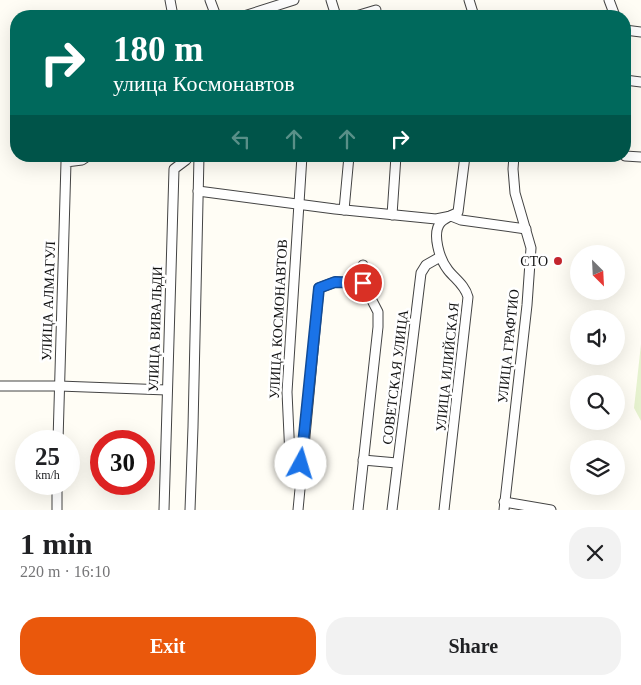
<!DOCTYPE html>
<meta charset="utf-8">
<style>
:root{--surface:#fff;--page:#f2f2f2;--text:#202124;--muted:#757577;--accent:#ea580c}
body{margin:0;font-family:Georgia,serif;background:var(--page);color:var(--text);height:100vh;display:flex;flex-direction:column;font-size:19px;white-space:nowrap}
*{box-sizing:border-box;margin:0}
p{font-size:16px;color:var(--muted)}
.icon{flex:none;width:28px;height:28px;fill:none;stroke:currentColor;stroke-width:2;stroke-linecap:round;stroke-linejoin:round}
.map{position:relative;height:510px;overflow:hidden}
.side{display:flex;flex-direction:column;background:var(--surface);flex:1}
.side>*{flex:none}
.top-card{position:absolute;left:10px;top:10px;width:621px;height:152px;border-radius:20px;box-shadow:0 5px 20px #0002;background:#00695c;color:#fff;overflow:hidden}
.needle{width:32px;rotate:156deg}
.buttons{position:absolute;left:570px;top:245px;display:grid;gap:10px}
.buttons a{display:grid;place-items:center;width:55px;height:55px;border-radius:50%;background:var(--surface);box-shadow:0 5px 20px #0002;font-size:25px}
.speed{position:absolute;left:15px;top:430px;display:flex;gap:10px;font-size:25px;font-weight:700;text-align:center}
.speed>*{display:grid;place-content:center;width:65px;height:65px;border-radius:50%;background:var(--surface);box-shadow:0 5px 20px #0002;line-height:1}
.speed small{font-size:12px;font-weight:400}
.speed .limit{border:8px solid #d22;background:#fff;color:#111}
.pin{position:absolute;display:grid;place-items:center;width:42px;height:42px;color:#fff;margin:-21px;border:2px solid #fff;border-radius:50%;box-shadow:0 1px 5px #0007}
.me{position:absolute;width:55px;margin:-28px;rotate:6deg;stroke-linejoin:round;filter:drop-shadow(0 0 4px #0008)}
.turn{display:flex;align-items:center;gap:18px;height:105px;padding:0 20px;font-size:22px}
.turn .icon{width:65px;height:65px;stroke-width:2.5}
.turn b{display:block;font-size:35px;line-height:42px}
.lanes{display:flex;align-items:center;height:48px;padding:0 20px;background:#0003;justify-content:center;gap:25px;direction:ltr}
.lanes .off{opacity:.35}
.round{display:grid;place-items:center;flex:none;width:52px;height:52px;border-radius:20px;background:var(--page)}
.overview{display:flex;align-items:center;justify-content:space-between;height:85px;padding:0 20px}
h1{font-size:30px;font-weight:700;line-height:38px}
.action{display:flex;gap:10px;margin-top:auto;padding:10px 20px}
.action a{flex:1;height:58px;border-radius:20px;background:var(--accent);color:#fff;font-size:20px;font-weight:700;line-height:58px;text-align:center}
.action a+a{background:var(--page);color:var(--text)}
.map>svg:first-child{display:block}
.pitch{fill:#e6f2cf}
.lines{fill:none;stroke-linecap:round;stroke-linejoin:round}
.minor-casing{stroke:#444;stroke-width:11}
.minor{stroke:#fff;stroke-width:9}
.route-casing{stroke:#114b97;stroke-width:12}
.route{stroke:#1a73e8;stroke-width:9}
.poi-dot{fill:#c4262e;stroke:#fff;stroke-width:2}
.labels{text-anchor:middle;stroke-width:5;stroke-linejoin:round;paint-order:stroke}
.poi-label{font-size:14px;fill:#111;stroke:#fff;text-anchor:end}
.street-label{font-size:14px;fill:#111;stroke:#fff}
</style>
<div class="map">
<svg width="641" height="510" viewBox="0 0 641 510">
<rect width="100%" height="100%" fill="#fffdf5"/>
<polygon class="pitch" points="641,344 641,421 634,408"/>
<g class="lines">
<g class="minor-casing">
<g id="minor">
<polyline points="170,0 173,16"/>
<polyline points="210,0 216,16"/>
<polyline points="331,0 336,16"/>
<polyline points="469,0 474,16"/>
<polyline points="609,0 615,16"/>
<polyline points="244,16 294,0"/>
<polyline points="356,16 376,10"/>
<polyline points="625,30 641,32"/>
<polyline points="625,80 641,82"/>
<polyline points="625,156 641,157"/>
<polyline points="198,191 335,209 436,219 451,216 461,220 526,229"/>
<polyline points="344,210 349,156"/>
<polyline points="392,215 396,156"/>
<polyline points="0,386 59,386 167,390"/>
<polyline points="58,441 66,162 82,160 88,156"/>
<polyline points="363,460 397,463"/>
<polyline points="299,482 290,457 287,392 302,156"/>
<polyline points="504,502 551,510"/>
<polyline points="57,510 57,484"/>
<polyline points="164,510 174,169 186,160 189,156"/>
<polyline points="190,510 193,427 199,156"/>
<polyline points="298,510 319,288 335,282 363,283"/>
<polyline points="358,510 378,327 378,312 363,283 363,265"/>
<polyline points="392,510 421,273 426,265 440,257"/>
<path d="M444 510 468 297C465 285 455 279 448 270 440 260 431 233 441 222 445 218 453 215 458 212L465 156"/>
<polyline points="504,510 527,305 531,248 515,193 513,169 514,156"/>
</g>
</g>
<use href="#minor" class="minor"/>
</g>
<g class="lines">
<g class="route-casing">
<polyline id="route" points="301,464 319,288 335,282 363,283"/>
</g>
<use href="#route" class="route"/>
</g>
<circle class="poi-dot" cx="558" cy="261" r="5"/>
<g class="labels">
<g class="poi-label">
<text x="548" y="266">СТО</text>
</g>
<g class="street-label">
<text transform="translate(48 301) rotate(-88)" y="5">УЛИЦА АЛМАГУЛ</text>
<text transform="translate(278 319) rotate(-87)" y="5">УЛИЦА КОСМОНАВТОВ</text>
<text transform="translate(155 329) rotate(-88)" y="5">УЛИЦА ВИВАЛЬДИ</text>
<text transform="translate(508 346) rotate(-84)" y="5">УЛИЦА ГРАФТИО</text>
<text transform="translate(447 367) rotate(-84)" y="5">УЛИЦА ИЛИЙСКАЯ</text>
<text transform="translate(395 377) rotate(-83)" y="5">СОВЕТСКАЯ УЛИЦА</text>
</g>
</g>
</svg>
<div class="buttons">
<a><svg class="needle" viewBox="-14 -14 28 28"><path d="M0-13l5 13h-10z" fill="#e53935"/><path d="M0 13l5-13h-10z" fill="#757577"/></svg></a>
<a><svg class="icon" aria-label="sound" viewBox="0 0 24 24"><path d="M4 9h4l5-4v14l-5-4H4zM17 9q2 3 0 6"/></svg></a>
<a><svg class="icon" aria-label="search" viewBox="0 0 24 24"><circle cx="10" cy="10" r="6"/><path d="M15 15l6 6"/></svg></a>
<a><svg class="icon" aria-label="layers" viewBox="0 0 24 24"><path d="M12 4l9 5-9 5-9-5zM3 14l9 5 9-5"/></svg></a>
</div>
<div class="speed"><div>25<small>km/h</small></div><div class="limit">30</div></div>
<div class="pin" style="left:363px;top:283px;background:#d93025"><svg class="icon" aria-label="arrive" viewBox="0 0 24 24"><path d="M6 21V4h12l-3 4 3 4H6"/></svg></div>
<svg class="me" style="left:301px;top:464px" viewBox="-20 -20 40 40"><circle r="19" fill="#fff"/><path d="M0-13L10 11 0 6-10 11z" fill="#1a73e8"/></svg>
<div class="top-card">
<div class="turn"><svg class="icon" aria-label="right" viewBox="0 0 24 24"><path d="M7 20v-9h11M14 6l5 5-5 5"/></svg><div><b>180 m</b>улица Космонавтов</div></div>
<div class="lanes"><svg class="icon off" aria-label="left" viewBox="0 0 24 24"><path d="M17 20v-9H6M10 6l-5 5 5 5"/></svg><svg class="icon off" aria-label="ahead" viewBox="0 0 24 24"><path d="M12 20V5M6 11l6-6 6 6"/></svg><svg class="icon off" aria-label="ahead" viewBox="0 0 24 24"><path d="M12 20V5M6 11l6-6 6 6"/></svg><svg class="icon" aria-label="right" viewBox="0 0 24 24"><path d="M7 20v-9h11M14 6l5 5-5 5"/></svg></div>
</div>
</div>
<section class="side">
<div class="overview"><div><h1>1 min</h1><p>220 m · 16:10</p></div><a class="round"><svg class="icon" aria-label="close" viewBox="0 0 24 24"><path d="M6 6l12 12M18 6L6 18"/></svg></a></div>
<div class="action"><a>Exit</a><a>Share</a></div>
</section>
